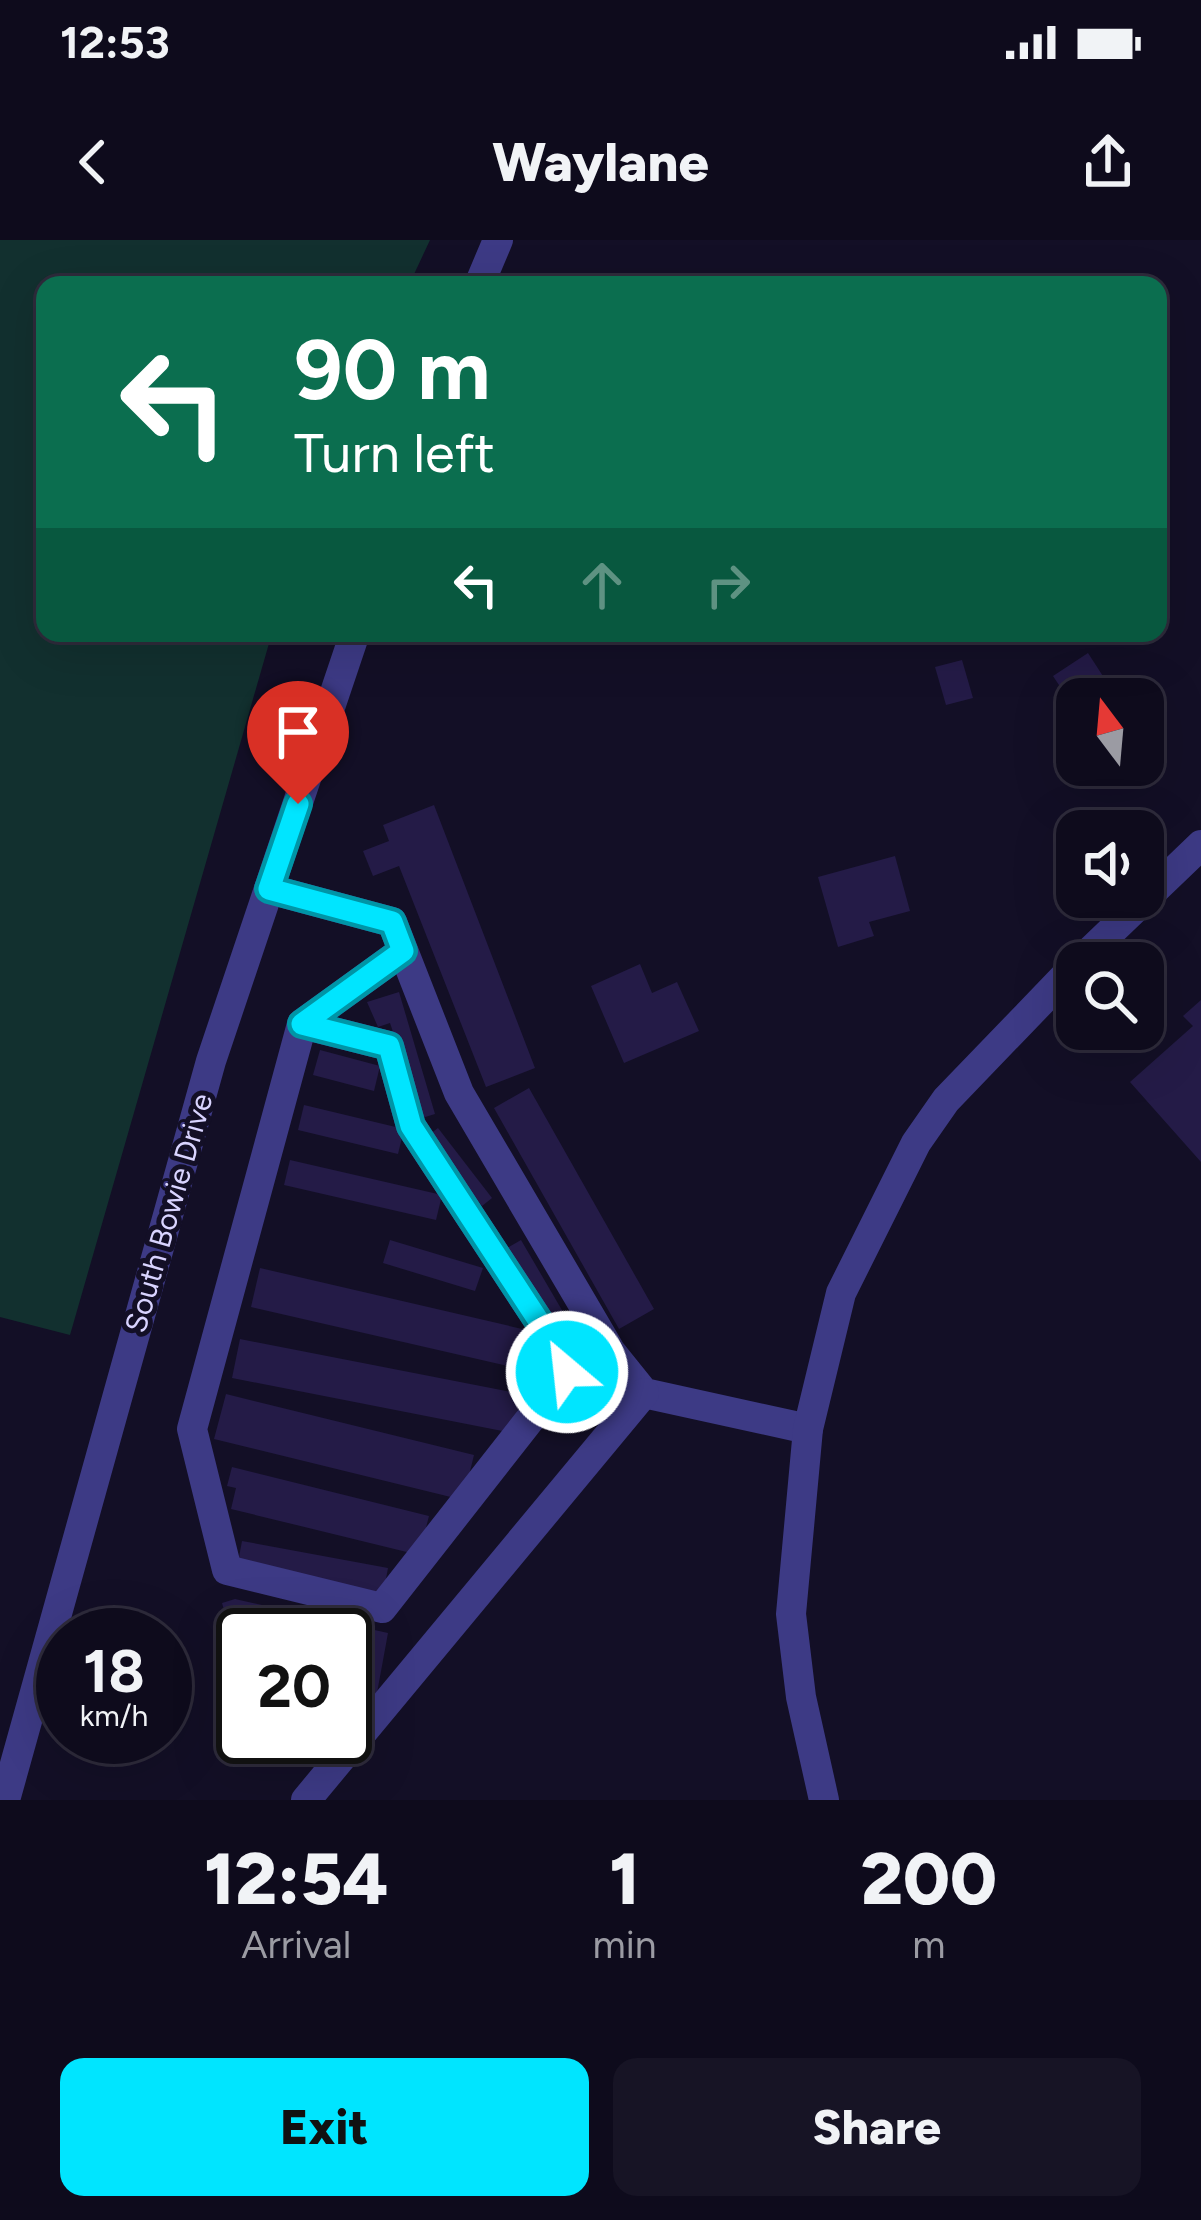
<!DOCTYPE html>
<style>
:root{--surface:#0e0b1c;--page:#171425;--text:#f1f3f6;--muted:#9b9ba3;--line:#2e2b3b;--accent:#00e5ff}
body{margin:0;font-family:Figtree,sans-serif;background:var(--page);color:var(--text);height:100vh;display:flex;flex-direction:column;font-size:45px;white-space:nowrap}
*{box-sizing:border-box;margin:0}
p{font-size:39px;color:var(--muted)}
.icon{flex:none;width:66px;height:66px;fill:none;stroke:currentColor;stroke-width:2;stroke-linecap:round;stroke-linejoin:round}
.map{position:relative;height:1560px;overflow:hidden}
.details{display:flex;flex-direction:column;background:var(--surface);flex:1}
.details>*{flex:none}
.banner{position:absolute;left:36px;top:36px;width:1131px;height:366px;border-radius:24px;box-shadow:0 12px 48px #0002,0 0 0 3px var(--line);background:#0b6e4f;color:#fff;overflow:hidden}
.needle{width:78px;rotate:344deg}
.tools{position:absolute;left:1056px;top:438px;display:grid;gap:24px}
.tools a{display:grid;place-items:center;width:108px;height:108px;border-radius:24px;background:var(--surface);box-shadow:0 12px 48px #0002,0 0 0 3px var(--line);font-size:60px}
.speed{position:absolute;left:36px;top:1368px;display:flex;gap:24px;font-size:60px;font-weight:700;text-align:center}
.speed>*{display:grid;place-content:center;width:156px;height:156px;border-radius:50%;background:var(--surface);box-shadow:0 12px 48px #0002,0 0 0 3px var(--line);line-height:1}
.speed small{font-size:30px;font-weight:400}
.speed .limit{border:6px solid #111;border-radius:18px;background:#fff;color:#111}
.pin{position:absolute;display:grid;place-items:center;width:102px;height:102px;color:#fff;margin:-123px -51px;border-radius:50% 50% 50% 0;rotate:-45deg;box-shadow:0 0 12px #0007}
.pin .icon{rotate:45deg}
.me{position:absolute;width:132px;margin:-66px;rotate:332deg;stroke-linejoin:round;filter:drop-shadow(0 0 9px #0008)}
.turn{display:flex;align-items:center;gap:42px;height:252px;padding:0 60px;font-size:54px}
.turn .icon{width:156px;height:156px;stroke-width:2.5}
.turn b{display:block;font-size:84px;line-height:102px}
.lanes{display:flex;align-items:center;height:114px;padding:0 60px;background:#0003;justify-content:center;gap:60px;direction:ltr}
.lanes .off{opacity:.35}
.eta{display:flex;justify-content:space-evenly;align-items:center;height:204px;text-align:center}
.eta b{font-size:72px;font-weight:800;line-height:84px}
.action{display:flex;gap:24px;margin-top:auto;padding:24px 60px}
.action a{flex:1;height:138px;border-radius:24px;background:var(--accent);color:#111;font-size:48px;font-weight:800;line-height:138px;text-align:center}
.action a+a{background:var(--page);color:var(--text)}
.status{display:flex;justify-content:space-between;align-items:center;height:84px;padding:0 60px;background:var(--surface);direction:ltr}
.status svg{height:33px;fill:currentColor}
header{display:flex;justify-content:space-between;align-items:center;height:156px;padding:0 60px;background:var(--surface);font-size:54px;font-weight:800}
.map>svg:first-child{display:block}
.green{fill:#12302f}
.building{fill:#241b47}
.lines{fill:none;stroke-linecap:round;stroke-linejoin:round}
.minor{stroke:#3d3a85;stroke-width:30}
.route-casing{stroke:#0095a6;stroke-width:30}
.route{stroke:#00e5ff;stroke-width:21}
.labels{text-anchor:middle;stroke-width:10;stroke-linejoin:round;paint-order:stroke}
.street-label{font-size:30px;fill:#d9d4ff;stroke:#130f26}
</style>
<div class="status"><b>12:53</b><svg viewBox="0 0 49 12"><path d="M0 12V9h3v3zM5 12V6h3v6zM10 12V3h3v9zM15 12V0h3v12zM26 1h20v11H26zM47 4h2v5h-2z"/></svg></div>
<header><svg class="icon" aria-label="back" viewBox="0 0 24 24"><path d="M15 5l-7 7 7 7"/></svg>Waylane<svg class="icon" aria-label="share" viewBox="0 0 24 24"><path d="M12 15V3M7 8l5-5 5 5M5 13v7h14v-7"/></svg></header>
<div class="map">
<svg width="1201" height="1560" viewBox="0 0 1201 1560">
<rect width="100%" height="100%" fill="#130f26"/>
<polygon class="green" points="0,0 430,0 409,45 45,45 45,393 272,393 70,1095 0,1077"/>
<g class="building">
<polygon points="1088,413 1110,447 1092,459 1077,459 1077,472 1053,436"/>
<polygon points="962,420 973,458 946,465 935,427"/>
<polygon points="434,565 535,828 486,847 399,626 373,636 363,611 389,601 383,585"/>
<polygon points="895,616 910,671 869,682 874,696 838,707 818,637"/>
<polygon points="640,724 652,753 677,742 699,791 624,823 591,746"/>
<polygon points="399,752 435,874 422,878 390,783 378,787 367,762"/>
<polygon points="1201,760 1201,922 1130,842 1193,786 1183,776"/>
<polygon points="320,810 380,826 374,851 313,835"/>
<polygon points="529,848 654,1069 619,1089 494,868"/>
<polygon points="304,865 404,889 398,914 298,890"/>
<polygon points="438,888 492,958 482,966 429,895"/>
<polygon points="290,920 442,955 436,980 284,945"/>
<polygon points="390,1000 483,1028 475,1051 383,1023"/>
<polygon points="521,1000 594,1125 580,1133 507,1008"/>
<polygon points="260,1028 544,1094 534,1132 251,1067"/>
<polygon points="240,1099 521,1154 513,1193 232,1138"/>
<polygon points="226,1154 474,1215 463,1260 214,1199"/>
<polygon points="232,1227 429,1276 419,1315 231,1269 236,1248 227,1246"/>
<polygon points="242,1301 388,1328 383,1355 237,1328"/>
<polygon points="235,1359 388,1393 377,1453 345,1461 345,1395 243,1395 242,1433 222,1363"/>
</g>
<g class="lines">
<g class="minor">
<polyline points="479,45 498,0"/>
<polyline points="269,649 392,682 459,853 611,1112 644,1153 808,1189"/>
<polyline points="1078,723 1201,605"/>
<polyline points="302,784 389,806 411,886 563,1118 567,1132 382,1368 227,1330 192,1189 302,784 403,711"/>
<polyline points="5,1560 211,821 355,393"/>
<polyline points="306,1560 644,1153"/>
<polyline points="824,1560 801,1457 791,1374 808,1189 841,1053 916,903 946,860 1077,724"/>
</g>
</g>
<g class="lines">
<g class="route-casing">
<polyline id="route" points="298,564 269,649 392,682 403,711 302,784 389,806 411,886 563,1118 567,1132"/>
</g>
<use href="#route" class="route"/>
</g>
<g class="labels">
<g class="street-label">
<text transform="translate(169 973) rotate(-74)" y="10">South Bowie Drive</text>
</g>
</g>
</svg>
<div class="tools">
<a><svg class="needle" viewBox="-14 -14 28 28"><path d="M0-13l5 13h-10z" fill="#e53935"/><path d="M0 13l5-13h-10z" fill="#9b9ba3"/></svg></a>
<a><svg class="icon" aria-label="sound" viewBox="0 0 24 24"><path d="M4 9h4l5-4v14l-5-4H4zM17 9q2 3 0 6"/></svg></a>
<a><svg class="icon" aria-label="search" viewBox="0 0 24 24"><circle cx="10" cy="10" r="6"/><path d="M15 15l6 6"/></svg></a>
</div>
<div class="speed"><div>18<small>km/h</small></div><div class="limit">20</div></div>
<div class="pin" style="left:298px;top:564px;background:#d93025"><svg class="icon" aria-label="arrive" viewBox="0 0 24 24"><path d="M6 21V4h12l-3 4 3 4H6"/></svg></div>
<svg class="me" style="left:567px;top:1132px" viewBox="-20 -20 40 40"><circle r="17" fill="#00e5ff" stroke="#fff" stroke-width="3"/><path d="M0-11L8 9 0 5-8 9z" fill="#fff"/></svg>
<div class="banner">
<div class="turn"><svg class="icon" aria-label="left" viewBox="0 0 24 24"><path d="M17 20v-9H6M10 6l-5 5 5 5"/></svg><div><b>90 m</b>Turn left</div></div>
<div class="lanes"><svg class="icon" aria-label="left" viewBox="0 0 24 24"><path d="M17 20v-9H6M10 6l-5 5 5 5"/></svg><svg class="icon off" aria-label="ahead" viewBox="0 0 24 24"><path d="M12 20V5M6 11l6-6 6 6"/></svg><svg class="icon off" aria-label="right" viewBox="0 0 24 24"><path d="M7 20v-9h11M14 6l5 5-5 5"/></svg></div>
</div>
</div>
<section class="details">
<div class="eta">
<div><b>12:54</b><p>Arrival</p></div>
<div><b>1</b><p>min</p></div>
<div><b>200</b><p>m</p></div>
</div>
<div class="action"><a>Exit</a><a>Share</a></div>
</section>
